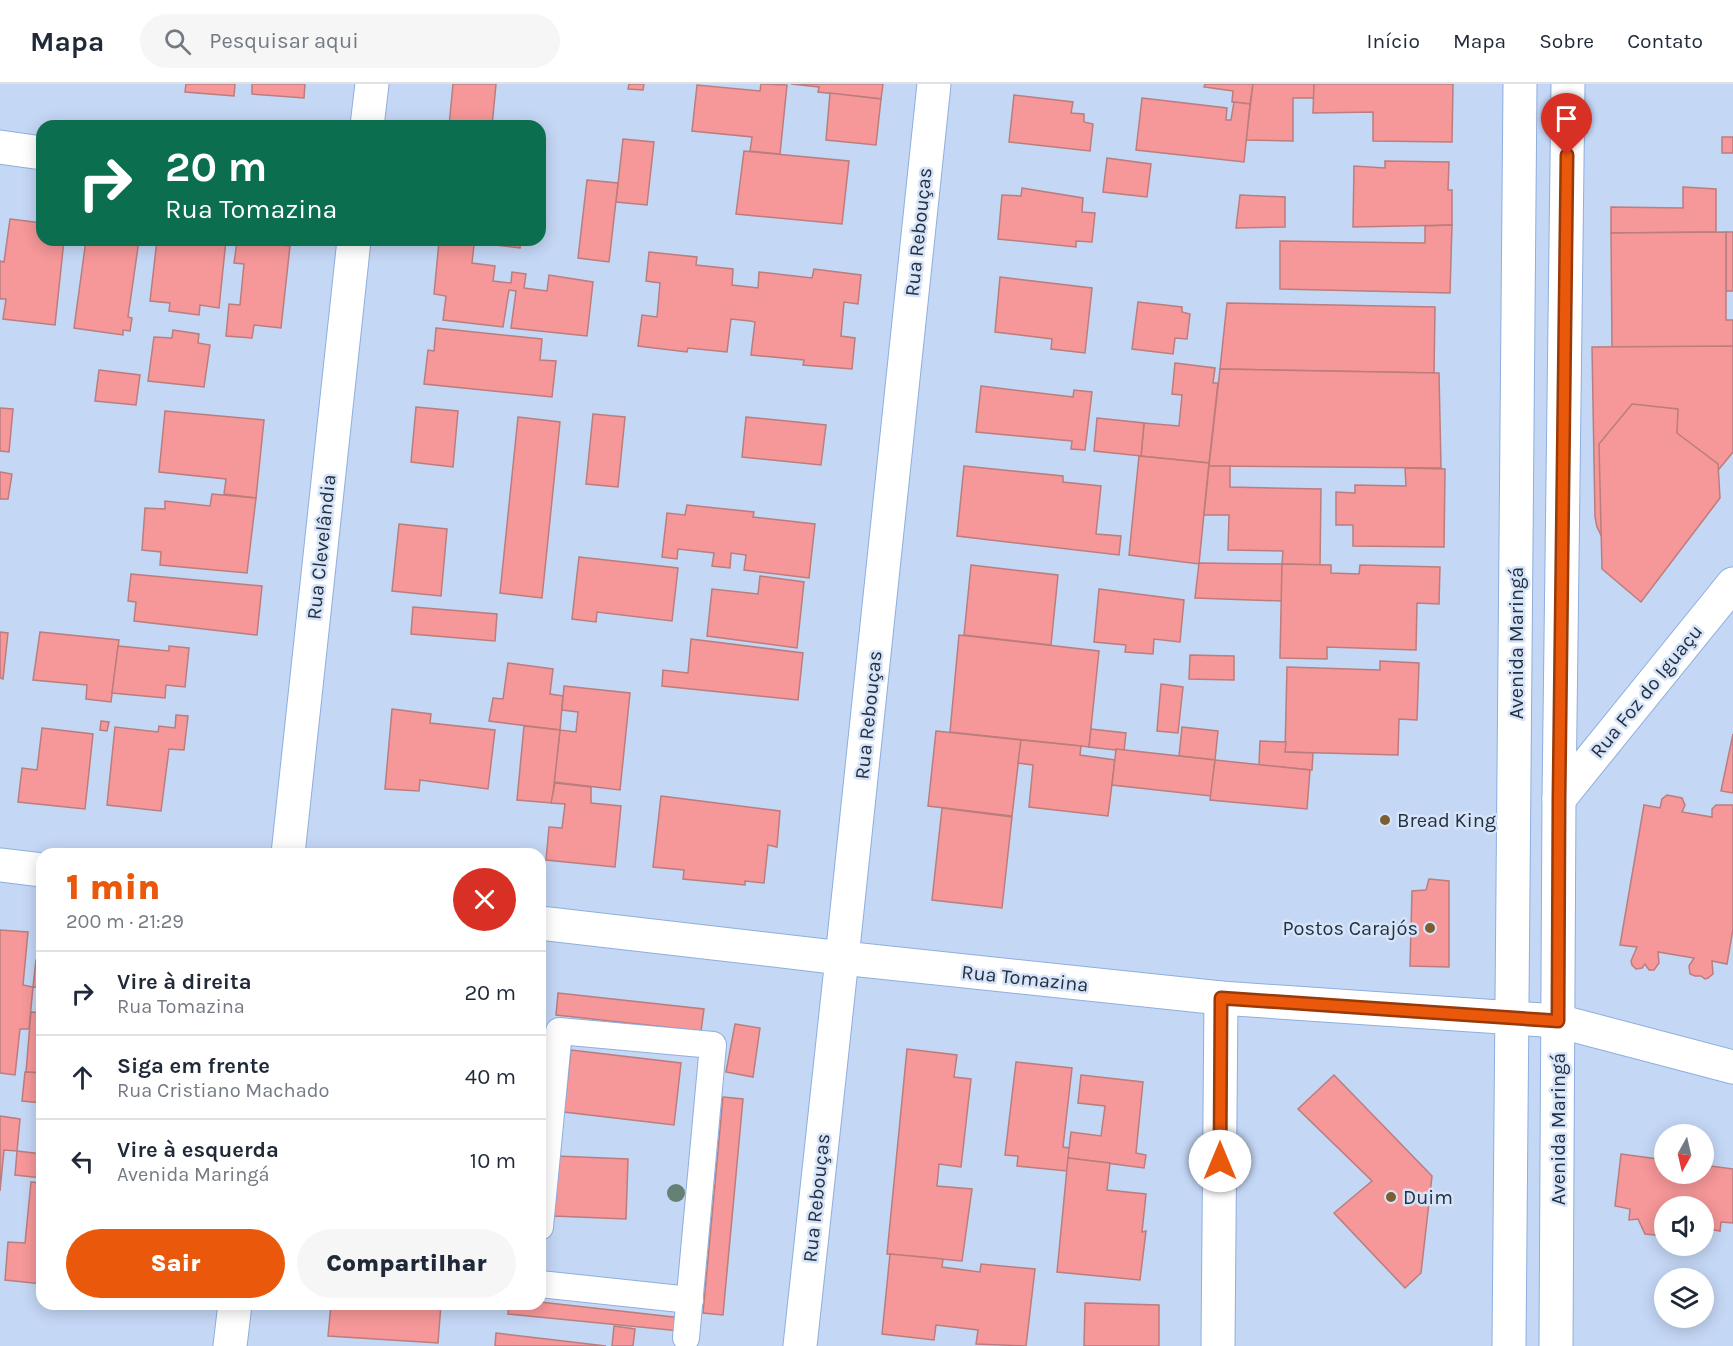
<!DOCTYPE html>
<html lang="pt">
<meta charset="utf-8">
<style>
:root{--surface:#fff;--page:#f6f6f7;--text:#1f2937;--muted:#747a83;--line:#e0e1e3;--accent:#ea580c}
body{margin:0;font-family:Karla,sans-serif;background:var(--page);color:var(--text);height:100vh;display:flex;flex-direction:column;font-size:22px;white-space:nowrap}
*{box-sizing:border-box;margin:0}
p{font-size:20px;color:var(--muted)}
.icon{flex:none;width:33px;height:33px;fill:none;stroke:currentColor;stroke-width:2;stroke-linecap:round;stroke-linejoin:round}
.map{position:relative;flex:1;overflow:hidden}
.panel{position:absolute;left:36px;top:764px;width:510px;height:462px;display:flex;flex-direction:column;background:var(--surface);border-radius:18px;box-shadow:0 3px 15px #0003}
.panel>*{flex:none}
.top-card{position:absolute;left:36px;top:36px;width:510px;height:126px;border-radius:18px;box-shadow:0 3px 15px #0003;background:#0b6e4f;color:#fff;overflow:hidden}
.needle{width:39px;rotate:188deg}
.controls{position:absolute;left:1654px;top:1040px;display:grid;gap:12px}
.controls a{display:grid;place-items:center;width:60px;height:60px;border-radius:50%;background:var(--surface);box-shadow:0 3px 15px #0003;font-size:30px}
.pin{position:absolute;display:grid;place-items:center;width:51px;height:51px;color:#fff;margin:-62px -26px;border-radius:50% 50% 50% 0;rotate:-45deg;box-shadow:0 0 6px #0007}
.pin .icon{rotate:45deg}
.me{position:absolute;width:66px;margin:-33px;rotate:0deg;stroke-linejoin:round;filter:drop-shadow(0 0 4px #0008)}
.turn{display:flex;align-items:center;gap:21px;height:126px;padding:0 30px;font-size:27px}
.turn .icon{width:78px;height:78px;stroke-width:2.5}
.turn b{display:block;font-size:42px;line-height:51px}
.round{display:grid;place-items:center;flex:none;width:63px;height:63px;border-radius:32px;background:var(--page)}
.head{display:flex;align-items:center;justify-content:space-between;height:102px;padding:0 30px}
h1{font-size:36px;font-weight:800;line-height:45px;color:var(--accent)}
.action{display:flex;gap:12px;margin-top:auto;padding:12px 30px}
.action a{flex:1;height:69px;border-radius:36px;background:var(--accent);color:#fff;font-size:24px;font-weight:800;line-height:69px;text-align:center}
.action a+a{background:var(--page);color:var(--text)}
ul{padding:0;list-style:none}
li{display:flex;align-items:center;gap:18px;height:84px;padding:0 30px;border-top:2px solid var(--line)}
li div{flex:1}
li b{display:block;font-size:22px}
li em{font-style:normal}
header{display:flex;align-items:center;gap:36px;box-sizing:border-box;height:84px;padding:0 30px;background:var(--surface);border-bottom:2px solid var(--line)}
header strong{font-size:28px}
nav{display:flex;gap:33px;margin-inline-start:auto;font-size:21px}
.search{width:420px;height:54px;background:var(--page);display:flex;align-items:center;gap:15px;box-sizing:border-box;padding:0 21px;border-radius:33px;color:var(--muted);font-size:22px}
.map>svg:first-child{display:block}
.building{fill:#f69799;stroke:#bb7d7d;stroke-width:1.5}
.lines{fill:none;stroke-linecap:round;stroke-linejoin:round}
.lane-casing{stroke:#8faede;stroke-width:28}
.street-casing{stroke:#8faede;stroke-width:35}
.secondary-casing{stroke:#8faede;stroke-width:35}
.lane{stroke:#fff;stroke-width:26}
.street{stroke:#fff;stroke-width:33}
.secondary{stroke:#fff;stroke-width:33}
.tree{fill:#648173}
.route-casing{stroke:#983908;stroke-width:15}
.route{stroke:#ea580c;stroke-width:10}
.poi-dot{fill:#7b5f32;stroke:#d7e4f8;stroke-width:2}
.labels{text-anchor:middle;stroke-width:5;stroke-linejoin:round;paint-order:stroke}
.street-label{font-size:20px;fill:#233043;stroke:#d7e4f8}
.poi-label{font-size:20px;fill:#233043;stroke:#d7e4f8;text-anchor:start}
</style>
<header>
<strong>Mapa</strong>
<div class="search"><svg class="icon" aria-label="search" viewBox="0 0 24 24"><circle cx="10" cy="10" r="6"/><path d="M15 15l6 6"/></svg>Pesquisar aqui</div>
<nav><a>Início</a><a>Mapa</a><a>Sobre</a><a>Contato</a></nav>
</header>
<div class="map">
<svg width="1733" height="1262" viewBox="0 0 1733 1262">
<rect width="100%" height="100%" fill="#c4d7f5"/>
<g class="building">
<polygon points="186,0 235,0 234,12 185,8"/>
<polygon points="252,0 305,0 304,14 252,10"/>
<polygon points="453,0 496,0 492,42 449,42"/>
<polygon points="629,0 644,0 643,6 628,5"/>
<polygon points="761,0 787,1 780,70 750,67 752,53 692,47 697,1 760,7"/>
<polygon points="791,0 883,0 881,15 818,8 819,3"/>
<polygon points="1205,0 1253,0 1250,20 1232,18 1233,7 1204,3"/>
<polygon points="1253,0 1314,0 1314,14 1293,14 1293,57 1246,56"/>
<polygon points="1314,0 1453,0 1452,58 1373,57 1373,28 1313,29"/>
<polygon points="830,9 881,15 876,61 826,56"/>
<polygon points="1014,11 1073,18 1071,29 1084,30 1084,38 1093,40 1090,67 1009,58"/>
<polygon points="1142,14 1227,24 1226,36 1231,36 1234,18 1250,20 1244,78 1136,66"/>
<rect x="1722" y="53" width="11" height="16"/>
<polygon points="623,55 654,58 647,121 616,118"/>
<polygon points="744,67 849,77 842,140 736,130"/>
<polygon points="1107,74 1151,80 1147,113 1103,108"/>
<polygon points="1385,77 1449,78 1448,106 1452,106 1452,141 1353,143 1354,82 1385,84"/>
<polygon points="587,96 618,99 609,178 578,174"/>
<polygon points="1683,103 1716,105 1716,148 1611,149 1611,123 1683,124"/>
<polygon points="1022,104 1083,114 1082,128 1095,129 1092,158 1076,157 1076,163 998,155 1002,111 1021,112"/>
<polygon points="1240,111 1285,113 1285,143 1236,144"/>
<polygon points="10,135 42,139 42,156 64,156 55,241 3,235 6,215 0,215 0,177 4,178"/>
<polygon points="1452,141 1450,209 1280,205 1280,157 1425,159 1425,142"/>
<rect x="1726" y="148" width="7" height="59"/>
<polygon points="1726,148 1726,236 1733,236 1733,263 1612,263 1611,149"/>
<polygon points="86,156 139,156 128,233 132,234 130,247 123,246 123,251 74,244"/>
<polygon points="157,156 178,158 178,156 226,156 219,224 200,221 199,231 169,227 170,219 150,217"/>
<polygon points="455,156 521,156 520,164"/>
<polygon points="244,157 290,162 281,244 254,241 252,254 226,252 229,220 240,221 244,180 234,179 237,158 244,159"/>
<polygon points="439,158 474,161 472,179 495,182 493,197 511,199 512,188 526,190 524,204 547,207 549,191 593,198 587,252 511,244 516,207 509,206 503,243 443,236 446,212 434,210"/>
<polygon points="649,168 697,173 696,181 733,185 732,201 758,204 759,188 812,194 814,185 861,191 858,220 844,218 841,252 855,254 852,285 803,281 804,276 751,271 755,238 750,237 731,235 727,268 688,264 687,268 638,262 642,231 657,233 660,199 646,197"/>
<polygon points="1000,193 1092,204 1085,269 1051,265 1052,255 995,248"/>
<polygon points="1138,218 1182,223 1182,228 1190,230 1187,255 1175,254 1173,270 1132,265"/>
<polygon points="1227,219 1435,223 1434,289 1220,285"/>
<polygon points="436,244 542,255 540,276 556,277 552,313 424,300 428,266 434,267"/>
<polygon points="173,246 199,250 198,259 210,261 204,303 148,297 154,253 172,254"/>
<polygon points="1733,262 1733,368 1656,462 1643,467 1633,469 1624,468 1612,462 1602,453 1597,443 1595,433 1592,263"/>
<polygon points="1175,279 1215,284 1213,299 1218,299 1209,379 1141,372 1144,339 1179,342 1182,311 1172,310"/>
<polygon points="1220,285 1439,289 1441,384 1209,382"/>
<polygon points="99,286 140,291 136,321 95,317"/>
<polygon points="981,302 1073,313 1074,306 1092,308 1085,366 1071,365 1072,357 976,348"/>
<polygon points="1632,320 1678,325 1677,349 1718,380 1720,414 1641,518 1602,485 1599,360"/>
<polygon points="416,323 458,327 453,383 411,378"/>
<polygon points="0,324 13,325 9,368 0,367"/>
<polygon points="165,327 264,336 256,414 224,410 226,395 159,388"/>
<polygon points="593,330 625,333 618,403 586,400"/>
<polygon points="518,333 560,338 542,514 500,509"/>
<polygon points="746,333 826,341 821,381 742,373"/>
<polygon points="1097,334 1144,339 1141,372 1094,367"/>
<polygon points="1139,372 1209,379 1199,480 1129,471"/>
<polygon points="964,382 1063,392 1063,398 1101,402 1096,450 1121,452 1119,471 957,452"/>
<polygon points="1209,382 1230,382 1230,403 1321,405 1320,481 1282,480 1283,467 1228,466 1229,431 1204,431"/>
<polygon points="1405,384 1445,385 1444,463 1353,462 1353,441 1336,441 1336,408 1355,409 1355,401 1406,402"/>
<polygon points="0,388 12,390 8,415 0,415"/>
<polygon points="212,410 256,414 247,489 160,481 161,468 142,466 145,424 165,425 165,417 210,422"/>
<polygon points="687,421 754,428 753,433 815,440 809,494 744,486 746,471 731,469 730,484 712,482 714,469 678,465 677,475 662,473 667,429 685,431"/>
<polygon points="399,440 447,445 441,512 392,507"/>
<polygon points="579,473 678,484 672,537 597,528 596,538 572,535"/>
<polygon points="1199,479 1282,480 1282,517 1195,514"/>
<polygon points="1282,480 1331,481 1331,489 1359,490 1360,481 1440,483 1439,520 1417,519 1416,566 1327,563 1327,575 1280,574"/>
<polygon points="971,481 1058,491 1051,561 964,551"/>
<polygon points="131,490 262,502 257,551 134,537 136,518 128,517"/>
<polygon points="760,492 804,498 797,564 707,552 712,505 758,510"/>
<polygon points="1099,505 1184,516 1180,558 1154,555 1153,570 1125,568 1126,561 1094,558"/>
<polygon points="413,523 497,530 495,557 411,550"/>
<polygon points="0,548 8,549 3,595 0,594"/>
<polygon points="40,548 119,556 111,618 86,615 87,601 33,596"/>
<polygon points="959,551 1099,567 1089,663 950,648"/>
<polygon points="691,555 803,569 798,616 662,602 663,586 688,589"/>
<polygon points="118,562 169,567 169,562 189,564 185,603 166,601 165,614 112,609"/>
<polygon points="1190,571 1234,572 1234,596 1189,595"/>
<polygon points="1380,577 1419,579 1417,636 1399,635 1398,671 1285,668 1287,583 1380,586"/>
<polygon points="508,579 553,585 550,610 563,612 560,646 489,637 493,614 503,615"/>
<polygon points="1161,600 1183,603 1178,649 1157,647"/>
<polygon points="564,602 630,609 620,706 554,698 560,646 576,648 578,628 562,626"/>
<polygon points="392,625 431,630 430,639 495,646 488,705 420,696 419,707 385,705"/>
<polygon points="176,631 188,632 184,666 169,665 161,727 107,721 115,643 158,648 159,642 175,644"/>
<polygon points="101,637 109,638 107,647 100,646"/>
<polygon points="524,642 560,646 552,719 517,716"/>
<polygon points="1182,643 1218,647 1215,676 1179,672"/>
<polygon points="42,644 93,650 85,725 18,718 22,684 37,686"/>
<polygon points="1091,645 1126,649 1124,667 1089,663"/>
<polygon points="936,647 1021,656 1012,732 928,722"/>
<polygon points="1733,650 1733,709 1721,707"/>
<polygon points="1021,656 1081,662 1080,671 1115,676 1108,732 1029,723 1033,681 1018,679"/>
<polygon points="1260,657 1286,658 1285,668 1313,669 1312,686 1259,681"/>
<polygon points="1116,665 1215,676 1211,712 1112,701"/>
<polygon points="1215,676 1310,686 1307,725 1210,716"/>
<polygon points="555,699 591,703 591,719 621,722 615,783 546,776 549,743 562,744 565,720 551,719"/>
<polygon points="1667,711 1682,714 1685,721 1682,728 1712,733 1712,725 1716,721 1733,721 1733,845 1727,880 1712,877 1713,890 1708,894 1705,895 1701,892 1695,892 1690,890 1689,882 1694,874 1658,868 1659,879 1654,886 1649,886 1645,880 1642,884 1636,885 1632,881 1631,877 1637,863 1620,861 1644,721 1660,724 1662,715"/>
<polygon points="661,712 780,727 777,763 768,761 764,799 745,797 745,801 683,795 684,786 653,783"/>
<polygon points="942,724 1012,733 1002,824 932,816"/>
<polygon points="1429,795 1449,797 1449,883 1410,882 1412,807 1426,806"/>
<polygon points="0,846 28,848 23,901 33,903 29,945 20,945 15,991 0,989"/>
<polygon points="36,876 42,876 42,904 33,903"/>
<polygon points="558,909 704,925 701,947 556,931"/>
<polygon points="31,928 42,929 42,989 26,988"/>
<polygon points="735,940 760,944 753,993 726,988"/>
<polygon points="540,944 551,945 540,1049"/>
<polygon points="907,965 957,971 954,993 971,995 961,1083 939,1080 937,1102 972,1105 962,1177 887,1170"/>
<polygon points="571,966 681,979 674,1041 564,1028"/>
<polygon points="1016,978 1072,984 1063,1063 1070,1064 1067,1087 1017,1082 1018,1072 1005,1071"/>
<polygon points="25,988 42,989 42,1019 22,1017"/>
<polygon points="1081,991 1143,998 1136,1069 1146,1071 1144,1084 1068,1074 1071,1048 1101,1052 1105,1022 1078,1019"/>
<polygon points="1334,991 1432,1092 1421,1189 1405,1204 1334,1129 1372,1097 1298,1025"/>
<polygon points="723,1013 743,1015 723,1231 703,1229"/>
<polygon points="0,1032 20,1035 17,1067 4,1066 0,1107"/>
<polygon points="17,1067 42,1070 42,1094 15,1091"/>
<polygon points="1621,1070 1665,1076 1665,1089 1704,1089 1704,1081 1733,1085 1733,1139 1721,1138 1720,1147 1709,1145 1704,1155 1704,1122 1665,1122 1665,1152 1645,1150 1638,1135 1629,1136 1630,1125 1615,1122"/>
<polygon points="556,1072 628,1075 626,1135 553,1132"/>
<polygon points="1068,1074 1110,1079 1107,1106 1146,1110 1142,1148 1146,1147 1140,1196 1057,1188"/>
<polygon points="31,1098 42,1099 42,1200 5,1196 8,1158 25,1159"/>
<polygon points="890,1170 943,1175 942,1183 980,1188 981,1180 1035,1185 1026,1262 976,1260 978,1246 936,1241 934,1256 882,1250"/>
<polygon points="540,1218 682,1234 680,1247 508,1230 509,1220 540,1220"/>
<polygon points="1085,1219 1159,1221 1159,1262 1084,1262"/>
<polygon points="331,1220 441,1220 438,1259 328,1252"/>
<polygon points="614,1242 635,1245 633,1262 612,1262"/>
<polygon points="496,1249 606,1262 495,1262"/>
</g>
<g class="lines">
<g class="lane-casing">
<g id="lane">
<polyline points="540,1143 559,947 713,961 686,1254"/>
<polyline points="540,1200 690,1216"/>
</g>
</g>
<g class="street-casing">
<g id="street">
<polyline points="367,42 372,0"/>
<polyline points="0,63 42,69"/>
<polyline points="1559,715 1733,500"/>
<polyline points="288,770 354,156"/>
<polyline points="0,781 42,786"/>
<polyline points="540,839 842,874 1221,914 1558,937 1733,983"/>
<polyline points="230,1262 235,1220"/>
<polyline points="800,1262 842,874 934,0"/>
<polyline points="1218,1262 1221,914"/>
</g>
</g>
<g class="secondary-casing">
<g id="secondary">
<polyline points="1509,1262 1520,0"/>
<polyline points="1556,1262 1559,715 1568,0"/>
</g>
</g>
<use href="#lane" class="lane"/>
<use href="#street" class="street"/>
<use href="#secondary" class="secondary"/>
</g>
<circle class="tree" cx="676" cy="1109" r="9"/>
<g class="lines">
<g class="route-casing">
<polyline id="route" points="1220,1077 1221,914 1558,937 1559,715 1567,71"/>
</g>
<use href="#route" class="route"/>
</g>
<g class="poi-dot">
<circle cx="1385" cy="736" r="6"/>
<circle cx="1430" cy="844" r="6"/>
<circle cx="1391" cy="1113" r="6"/>
</g>
<g class="labels">
<g class="street-label">
<text transform="translate(918 148) rotate(-84)" y="7">Rua Rebouças</text>
<text transform="translate(321 463) rotate(-84)" y="7">Rua Clevelândia</text>
<text transform="translate(1516 559) rotate(-90)" y="7">Avenida Maringá</text>
<text transform="translate(1646 607) rotate(-51)" y="7">Rua Foz do Iguaçu</text>
<text transform="translate(868 631) rotate(-84)" y="7">Rua Rebouças</text>
<text transform="translate(1025 894) rotate(6)" y="7">Rua Tomazina</text>
<text transform="translate(1558 1045) rotate(-90)" y="7">Avenida Maringá</text>
<text transform="translate(816 1114) rotate(-84)" y="7">Rua Rebouças</text>
</g>
<g class="poi-label">
<text x="1397" y="743">Bread King</text>
<text x="1418" y="851" text-anchor="end">Postos Carajós</text>
<text x="1403" y="1120">Duim</text>
</g>
</g>
</svg>
<div class="controls">
<a><svg class="needle" viewBox="-14 -14 28 28"><path d="M0-13l5 13h-10z" fill="#e53935"/><path d="M0 13l5-13h-10z" fill="#747a83"/></svg></a>
<a><svg class="icon" aria-label="sound" viewBox="0 0 24 24"><path d="M4 9h4l5-4v14l-5-4H4zM17 9q2 3 0 6"/></svg></a>
<a><svg class="icon" aria-label="layers" viewBox="0 0 24 24"><path d="M12 4l9 5-9 5-9-5zM3 14l9 5 9-5"/></svg></a>
</div>
<div class="pin" style="left:1567px;top:71px;background:#d93025"><svg class="icon" aria-label="arrive" viewBox="0 0 24 24"><path d="M6 21V4h12l-3 4 3 4H6"/></svg></div>
<svg class="me" style="left:1220px;top:1077px" viewBox="-20 -20 40 40"><circle r="19" fill="#fff"/><path d="M0-13L10 11 0 6-10 11z" fill="#ea580c"/></svg>
<div class="top-card">
<div class="turn"><svg class="icon" aria-label="right" viewBox="0 0 24 24"><path d="M7 20v-9h11M14 6l5 5-5 5"/></svg><div><b>20 m</b>Rua Tomazina</div></div>
</div>
<section class="panel">
<div class="head"><div><h1>1 min</h1><p>200 m · 21:29</p></div><a class="round" style="background:#d93025;color:#fff"><svg class="icon" aria-label="close" viewBox="0 0 24 24"><path d="M6 6l12 12M18 6L6 18"/></svg></a></div>
<ul>
<li><svg class="icon" aria-label="right" viewBox="0 0 24 24"><path d="M7 20v-9h11M14 6l5 5-5 5"/></svg><div><b>Vire à direita</b><p>Rua Tomazina</p></div><em>20 m</em></li>
<li><svg class="icon" aria-label="ahead" viewBox="0 0 24 24"><path d="M12 20V5M6 11l6-6 6 6"/></svg><div><b>Siga em frente</b><p>Rua Cristiano Machado</p></div><em>40 m</em></li>
<li><svg class="icon" aria-label="left" viewBox="0 0 24 24"><path d="M17 20v-9H6M10 6l-5 5 5 5"/></svg><div><b>Vire à esquerda</b><p>Avenida Maringá</p></div><em>10 m</em></li>
</ul>
<div class="action"><a>Sair</a><a>Compartilhar</a></div>
</section>
</div>
